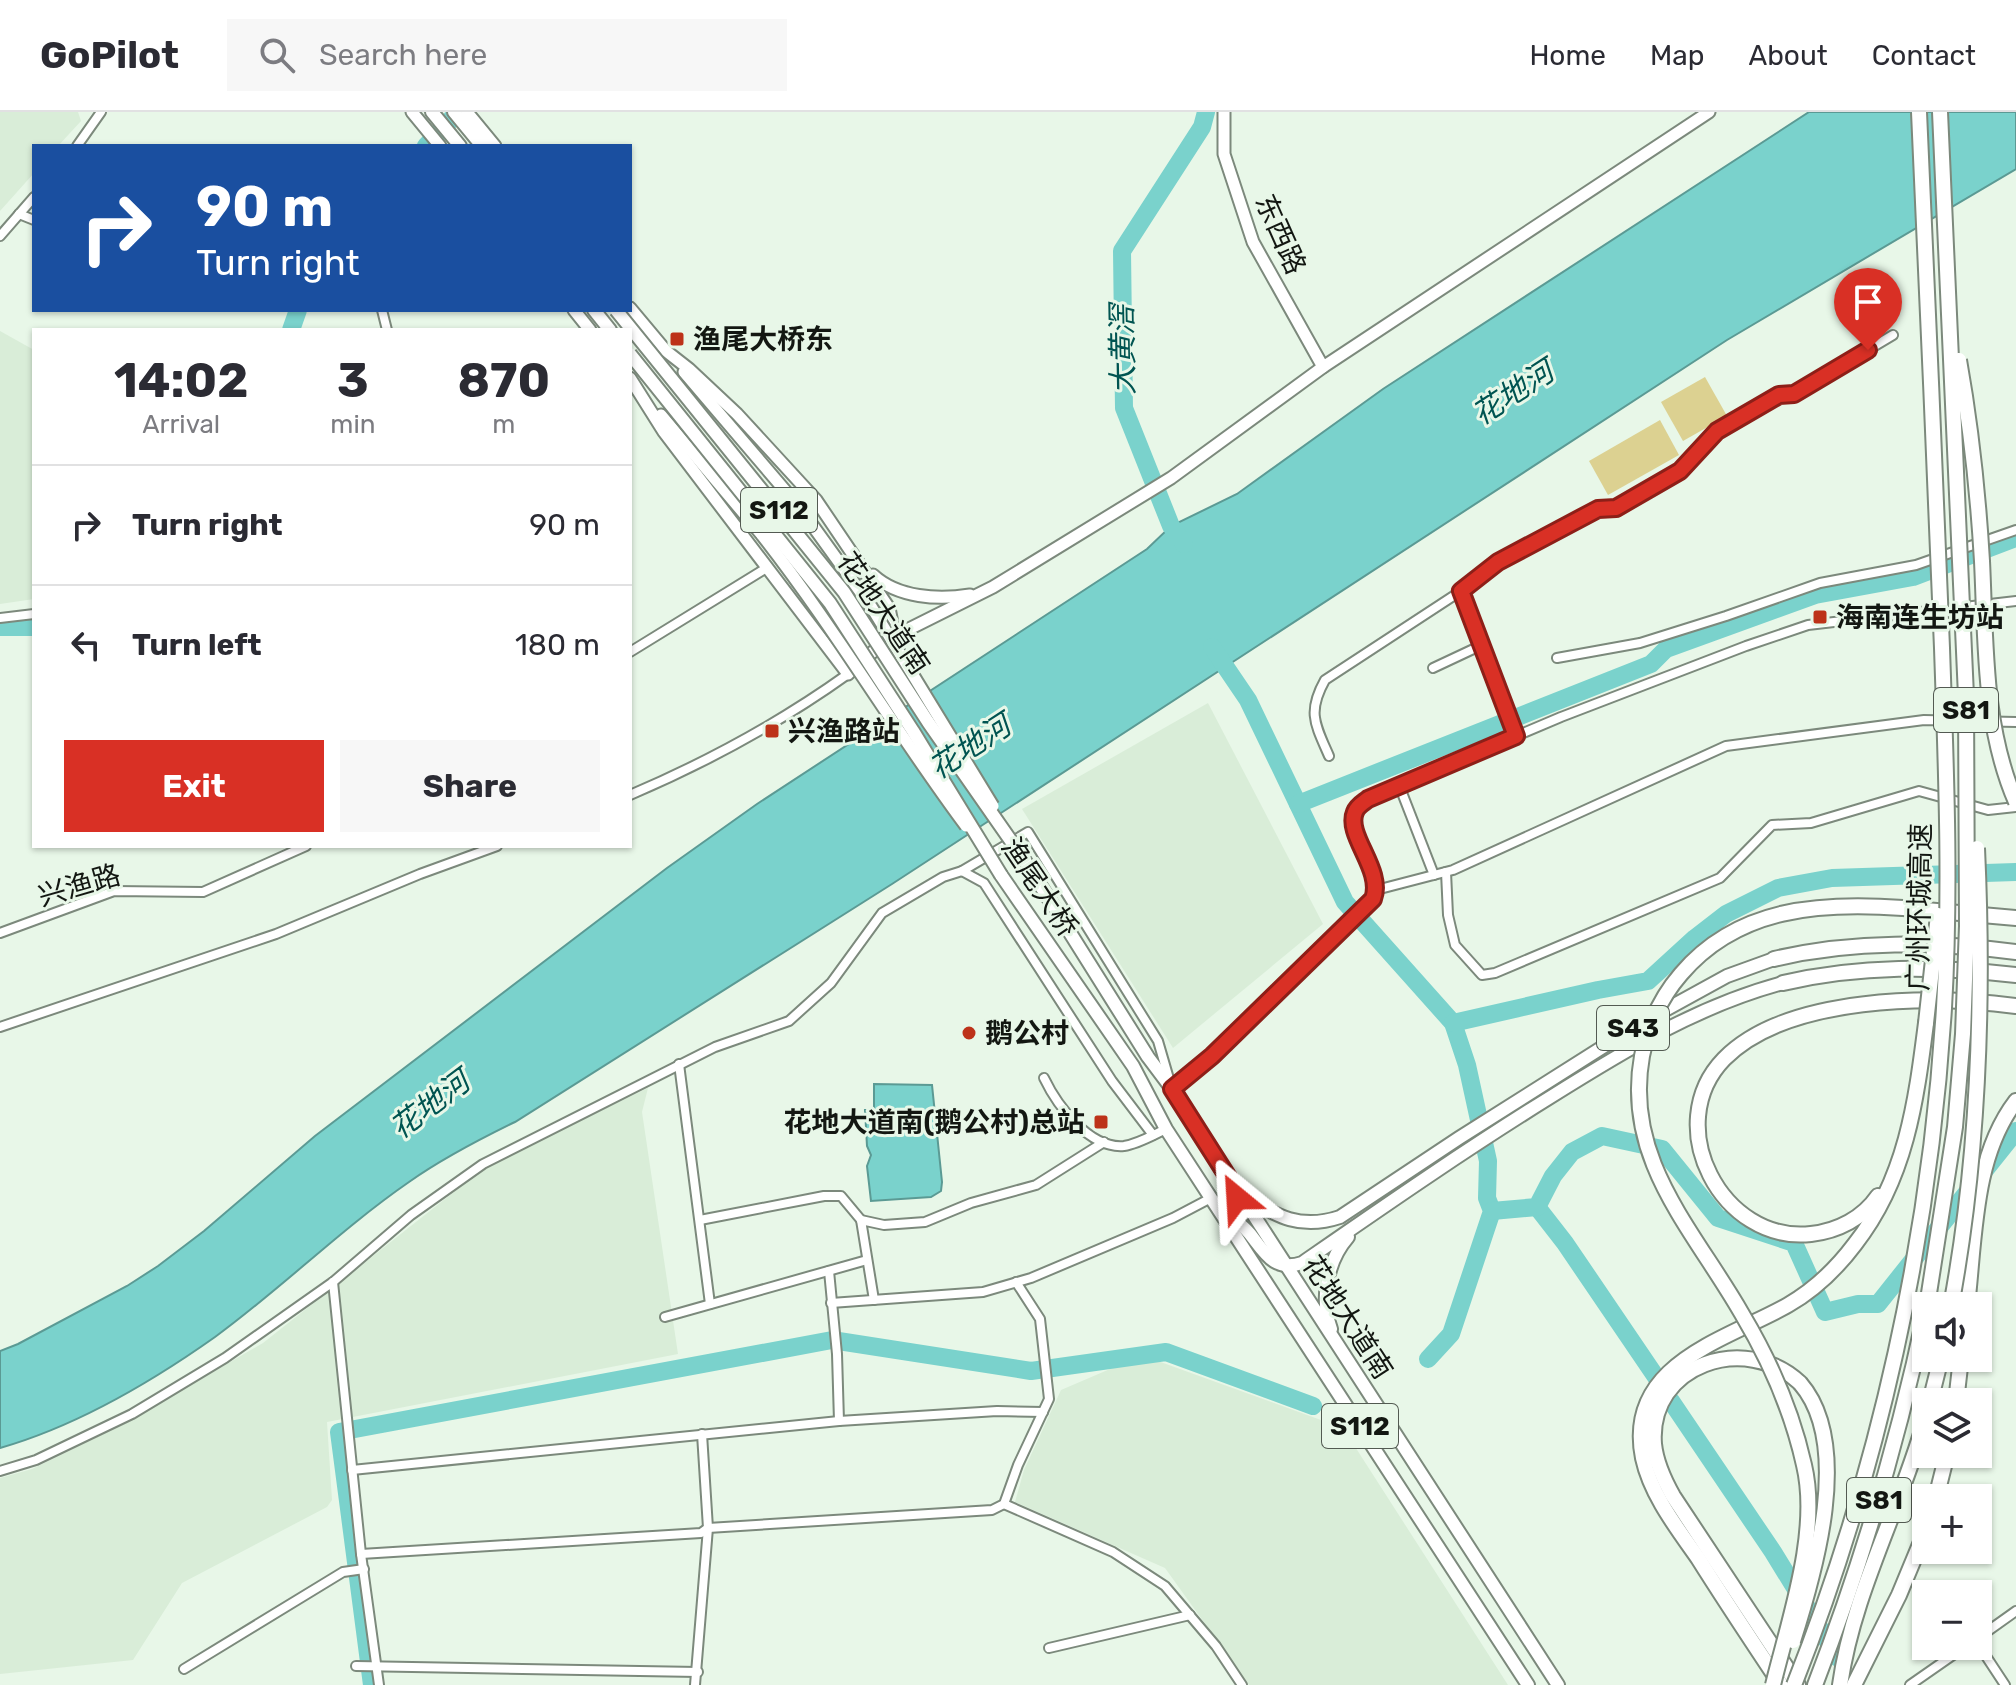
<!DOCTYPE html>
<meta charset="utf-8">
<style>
:root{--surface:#fff;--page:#f7f7f7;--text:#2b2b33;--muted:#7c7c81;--line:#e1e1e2;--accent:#d93025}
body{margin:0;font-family:Rubik,"Noto Sans SC",sans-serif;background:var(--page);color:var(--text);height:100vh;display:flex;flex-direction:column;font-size:30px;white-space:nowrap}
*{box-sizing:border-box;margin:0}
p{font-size:26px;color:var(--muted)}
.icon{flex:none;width:44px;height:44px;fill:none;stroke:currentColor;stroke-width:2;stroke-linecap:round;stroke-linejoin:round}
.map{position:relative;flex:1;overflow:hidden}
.drawer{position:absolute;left:32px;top:216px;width:600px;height:520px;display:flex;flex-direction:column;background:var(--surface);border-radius:0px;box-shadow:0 2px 6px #0004}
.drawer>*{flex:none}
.top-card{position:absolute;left:32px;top:32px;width:600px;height:168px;border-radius:0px;box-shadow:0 2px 6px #0004;background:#1a4fa0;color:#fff;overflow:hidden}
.controls{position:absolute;left:1912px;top:1180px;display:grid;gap:16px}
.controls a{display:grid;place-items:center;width:80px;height:80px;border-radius:0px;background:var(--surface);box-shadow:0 2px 6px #0004;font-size:40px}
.pin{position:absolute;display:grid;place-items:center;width:68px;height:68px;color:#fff;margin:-82px -34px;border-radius:50% 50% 50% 0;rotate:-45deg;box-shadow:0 0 8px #0007}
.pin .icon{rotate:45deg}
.me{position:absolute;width:88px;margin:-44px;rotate:333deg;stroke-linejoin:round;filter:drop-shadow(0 0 6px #0008)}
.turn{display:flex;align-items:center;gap:28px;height:168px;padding:0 32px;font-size:36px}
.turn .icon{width:104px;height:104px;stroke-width:2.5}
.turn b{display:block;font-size:56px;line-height:68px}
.eta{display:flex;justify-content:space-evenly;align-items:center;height:136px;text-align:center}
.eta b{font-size:48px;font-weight:700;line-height:56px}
.button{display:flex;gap:16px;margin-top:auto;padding:16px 32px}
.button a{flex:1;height:92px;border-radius:0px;background:var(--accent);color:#fff;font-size:32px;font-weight:700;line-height:92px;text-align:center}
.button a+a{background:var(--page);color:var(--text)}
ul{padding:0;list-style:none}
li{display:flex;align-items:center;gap:24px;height:120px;padding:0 32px;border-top:2px solid var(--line)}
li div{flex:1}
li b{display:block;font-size:30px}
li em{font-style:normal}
header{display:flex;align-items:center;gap:48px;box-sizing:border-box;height:112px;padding:0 40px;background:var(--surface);border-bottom:2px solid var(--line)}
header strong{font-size:38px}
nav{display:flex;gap:44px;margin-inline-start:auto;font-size:28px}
.search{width:560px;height:72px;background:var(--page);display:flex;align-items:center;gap:20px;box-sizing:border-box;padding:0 28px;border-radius:0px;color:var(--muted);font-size:30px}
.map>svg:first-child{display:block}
.built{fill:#d9edd8}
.green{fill:#dcd191}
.water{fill:#7ad2cc;stroke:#5b9a94;stroke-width:2}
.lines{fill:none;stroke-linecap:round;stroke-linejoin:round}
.river{stroke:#7ad2cc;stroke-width:18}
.street-casing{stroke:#7c897c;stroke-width:12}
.secondary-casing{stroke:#7c897c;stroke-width:15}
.primary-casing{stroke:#7c897c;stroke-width:16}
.highway-casing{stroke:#7c897c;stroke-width:18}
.street{stroke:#fff;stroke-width:8}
.secondary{stroke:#fff;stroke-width:11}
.primary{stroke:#fff;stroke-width:12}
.highway{stroke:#fff;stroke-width:14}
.secondary-bridge-casing{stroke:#7c897c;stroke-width:15;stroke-linecap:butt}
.primary-bridge-casing{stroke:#7c897c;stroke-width:16;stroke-linecap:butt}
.highway-bridge-casing{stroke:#7c897c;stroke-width:18;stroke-linecap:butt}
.secondary-bridge{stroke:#fff;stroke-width:11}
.primary-bridge{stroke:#fff;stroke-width:12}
.highway-bridge{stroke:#fff;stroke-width:14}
.route-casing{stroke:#8d1f18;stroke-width:20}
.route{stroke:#d93025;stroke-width:14}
.poi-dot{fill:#bd3219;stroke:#e8f7e8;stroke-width:3}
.labels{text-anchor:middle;stroke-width:6;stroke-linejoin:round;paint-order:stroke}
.shield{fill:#e8f7e8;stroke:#535a52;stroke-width:2}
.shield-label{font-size:26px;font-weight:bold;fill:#131712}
.street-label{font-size:28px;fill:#131712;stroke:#e8f7e8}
.poi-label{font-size:28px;font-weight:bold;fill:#131712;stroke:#e8f7e8;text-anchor:start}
.water-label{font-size:30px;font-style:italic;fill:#005451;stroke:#e8f7e8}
</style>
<header>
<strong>GoPilot</strong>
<div class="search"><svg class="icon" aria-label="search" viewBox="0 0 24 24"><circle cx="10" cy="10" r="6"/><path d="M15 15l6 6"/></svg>Search here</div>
<nav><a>Home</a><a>Map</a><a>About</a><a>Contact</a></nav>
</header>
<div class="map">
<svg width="2016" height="1573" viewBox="0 0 2016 1573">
<rect width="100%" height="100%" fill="#e8f7e8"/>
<g class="built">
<polygon points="0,0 78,0 81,9 58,34 34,34 34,61 0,99"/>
<polygon points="0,219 34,238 34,487 0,492"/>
<polygon points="1208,591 1323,812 1173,936 1022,697"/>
<polygon points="648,976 642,1000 678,1242 327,1310 332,1388 327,1395 182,1471 133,1548 0,1562 0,1366 32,1357 122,1313 263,1231 488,1053"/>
<polygon points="1155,1248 1343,1316 1508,1573 1249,1573 1165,1456 1015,1390 1024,1358 1061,1278 1124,1251"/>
</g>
<g class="green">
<polygon points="1705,265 1727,304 1683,329 1661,290"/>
<polygon points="1660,308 1679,343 1608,383 1589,349"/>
</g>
<g class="water">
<path d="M1809 0H2016V57L1727 228 892 772 515 1010C478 1028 443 1046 409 1070 341 1117 282 1176 215 1225 150 1271 77 1314 0 1336V1239L18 1232 127 1174 158 1154 204 1119 315 1024 667 756 757 692 1147 437 1171 414 1237 382 1383 277Z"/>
<polygon points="874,972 932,973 942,1070 941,1079 931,1085 871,1089 867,1054 871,1043 867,1034 865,998 874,998"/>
</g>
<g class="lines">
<g class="river">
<polyline points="426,34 457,1"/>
<polyline points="291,218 298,198"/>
<polyline points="1184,432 1171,414 1124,296 1122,139 1202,15 1206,0"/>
<polyline points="0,515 34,515"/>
<polyline points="1212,535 1248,588 1345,790 1453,911 1467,953 1488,1049 1487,1086 1492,1099 1451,1222 1428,1247"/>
<polyline points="1298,692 1651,552 1666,537 1815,483 1913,465 2016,426"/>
<polyline points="1453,911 1598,878 1648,869 1695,826 1726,802 1778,776 1832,766 2016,760"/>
<polyline points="1537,1095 1565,1131 1656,1265"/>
<polyline points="1492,1099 1537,1095 1553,1064 1572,1040 1602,1024 1662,1037 1718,1106 1794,1131 1825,1200 1858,1192 1878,1192 2016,1019"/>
<polyline points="1671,1289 1773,1440 1838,1546"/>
<polyline points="372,1573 339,1320 832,1228 1031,1259 1166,1240 1313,1294"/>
</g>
<g class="street-casing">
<g id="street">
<polyline points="77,34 101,0"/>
<polyline points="19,102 34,108"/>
<polyline points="0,124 34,85"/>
<polyline points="382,198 387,218"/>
<polyline points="1461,479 1516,624"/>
<polyline points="0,506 34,502"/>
<polyline points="630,540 768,455"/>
<polyline points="1557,546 1640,531 1726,504 1820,471 1916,453 2016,418"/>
<polyline points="1433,556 1482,533"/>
<path d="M1329 644C1315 612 1307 600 1325 568L1461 479 1498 450 1598 397 1616 396 1680 359 1717 319 1779 283 1794 282 1893 223"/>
<polyline points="1399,673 1434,763"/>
<path d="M630 683C705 651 781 610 848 562"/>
<polyline points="962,759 1028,720 1158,929 1172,977 1212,944 1373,787 1376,778 1375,767 1353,705 1356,696 1368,687 1561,605 1746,534 1808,513 2016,489"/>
<polyline points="1446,760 1448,803 1455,833 1482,863 1495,861 1720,766 1772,713 1811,711 1919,679 1988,698 2016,695"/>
<polyline points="1376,778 1453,758 1726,634 1924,608 2016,610"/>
<polyline points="0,821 114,779 203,780 306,734"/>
<polyline points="0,915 276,822 420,762 497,734"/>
<polyline points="679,952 710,1192"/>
<path d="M1044 966C1057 993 1089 1037 1124 1034 1138 1032 1153 1023 1166 1017"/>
<polyline points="700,1108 824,1084 841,1084 861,1108 874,1188"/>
<polyline points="861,1108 884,1113 925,1110 971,1091 1036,1073 1104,1030"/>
<polyline points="829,1159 837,1242 839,1309"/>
<polyline points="333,1170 361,1442 379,1573"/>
<polyline points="831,1191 983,1180 1031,1166 1173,1106 1211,1086"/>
<polyline points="665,1205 867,1148"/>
<polyline points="352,1358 839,1309 997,1299 1043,1300"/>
<polyline points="0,1359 36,1348 132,1302 225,1246 333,1170 411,1103 483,1052 715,935 789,909 831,871 882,801 943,765 962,759 984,771 1112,969 1153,1023"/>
<polyline points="1004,1392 1113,1440 1165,1474 1216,1534 1242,1573"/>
<polyline points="361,1442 701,1421 708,1416 992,1398 1004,1392 1018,1353 1049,1287 1040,1207 1016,1170"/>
<polyline points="1978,1526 2016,1499"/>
<polyline points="1978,1532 2005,1573"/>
<polyline points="1049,1536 1190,1503"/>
<polyline points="356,1554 698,1560"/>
<polyline points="184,1557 343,1460 364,1457"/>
<polyline points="695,1573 708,1416 702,1322"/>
<polyline points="1910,1573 1966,1534"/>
</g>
</g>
<g class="secondary-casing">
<g id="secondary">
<polyline points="412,0 440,34"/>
<polyline points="467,0 495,34"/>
<polyline points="1224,0 1224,42 1253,130 1323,255"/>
<polyline points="630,196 666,239 689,257 737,302 816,388 889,496 892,511 887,528"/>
<polyline points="574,198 590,218"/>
<polyline points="684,260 800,396"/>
<polyline points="630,266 664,320 848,562 876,537 901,521 993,475 1171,366 1323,255 1709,0"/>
<polyline points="661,303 762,423"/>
<path d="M873 463C898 486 938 488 970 483"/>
</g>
</g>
<g class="primary-casing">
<g id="primary">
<polyline points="432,0 460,34"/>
<polyline points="454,0 482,34"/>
<polyline points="594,198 610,218"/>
<polyline points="1025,749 1148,945 1172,977 1558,1573"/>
<polyline points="1001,763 1133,954 1166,1017 1528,1573"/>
<path d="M1244 1084C1277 1105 1301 1118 1340 1105L1459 1026 1636 914 1727 864 1774 847"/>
<path d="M1224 1100C1233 1107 1243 1113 1250 1122 1265 1141 1274 1160 1302 1151 1383 1095 1465 1038 1549 986 1624 939 1697 894 1783 871"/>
<path d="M1331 1217C1320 1187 1327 1149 1348 1125"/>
</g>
</g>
<g class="highway-casing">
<g id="highway">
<polyline points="1903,796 2016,806"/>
<path d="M1774 847C1854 828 1935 830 2016 840"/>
<path d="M1783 871C1860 853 1937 854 2016 863"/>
<path d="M1878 1084C1863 1106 1838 1119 1811 1122 1722 1132 1660 1013 1724 947 1787 883 1933 883 2016 894"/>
<path d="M1967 1194C1975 1126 1973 1045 2016 989"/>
<polyline points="1930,1290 1941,1246"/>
<polyline points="1956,1290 1961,1246"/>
<polyline points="1936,1386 1947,1342"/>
<path d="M1781 1573C1753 1531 1725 1489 1698 1446 1677 1416 1651 1383 1643 1346 1624 1252 1726 1228 1788 1193 1814 1178 1837 1156 1855 1132 1906 1067 1916 990 1926 911"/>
<path d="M1798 1573 1673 1384C1664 1368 1656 1351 1654 1332 1648 1252 1746 1220 1800 1271"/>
<path d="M1815 1573C1862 1451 1899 1326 1926 1197"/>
<path d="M1840 1573C1853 1480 1901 1396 1926 1305"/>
<polyline points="1854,1573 1899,1483 1926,1418"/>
</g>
</g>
<use href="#street" class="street"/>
<use href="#secondary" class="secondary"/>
<use href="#primary" class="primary"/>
<use href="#highway" class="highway"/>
<g class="secondary-bridge-casing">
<g id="secondary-bridge">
<polyline points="800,396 872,496 993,694"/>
<path d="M762 423C835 516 895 619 966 714"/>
</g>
</g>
<g class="primary-bridge-casing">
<g id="primary-bridge">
<polyline points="616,198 844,480 928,610 1025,749"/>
<polyline points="630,242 830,491 913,619 1001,763"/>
</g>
</g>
<g class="highway-bridge-casing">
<g id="highway-bridge">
<path d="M1959 248C1971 315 1978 381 1982 449 1986 531 1983 614 2016 690"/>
<polyline points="1926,911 1938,803"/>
<polyline points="1927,1194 1955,1015 1963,922 1967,814 1966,584 1940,0"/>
<path d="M1951 1194C1979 1044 1984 888 1977 736"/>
<path d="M1793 1529C1815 1460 1853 1332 1800 1271"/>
<path d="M1773 1573C1789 1507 1820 1420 1804 1353 1792 1299 1770 1249 1742 1202 1694 1118 1623 1048 1642 944 1648 914 1661 885 1681 862 1738 795 1821 790 1903 796"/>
<path d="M1794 1573C1879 1359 1930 1126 1944 896 1951 776 1946 655 1942 536 1936 357 1926 179 1919 0"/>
</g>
</g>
<use href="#secondary-bridge" class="secondary-bridge"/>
<use href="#primary-bridge" class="primary-bridge"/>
<use href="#highway-bridge" class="highway-bridge"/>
</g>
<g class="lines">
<g class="route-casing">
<path id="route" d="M1237 1086 1238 1081 1172 977 1212 944 1373 787C1384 758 1345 723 1355 700 1357 694 1363 691 1368 687L1516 624 1461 479 1498 450 1598 397 1616 396 1680 359 1717 319 1779 283 1794 282 1868 238"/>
</g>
<use href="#route" class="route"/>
</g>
<g class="poi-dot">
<rect x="669" y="219" width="16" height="16" rx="4"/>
<rect x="1812" y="497" width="16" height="16" rx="4"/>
<rect x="764" y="611" width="16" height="16" rx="4"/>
<circle cx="969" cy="921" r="8"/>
<rect x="1093" y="1002" width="16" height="16" rx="4"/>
</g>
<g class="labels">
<g class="shield">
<rect x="741" y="376" width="76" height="44" rx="6"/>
<rect x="1934" y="576" width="64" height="44" rx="6"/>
<rect x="1597" y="894" width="72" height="44" rx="6"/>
<rect x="1322" y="1292" width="76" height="44" rx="6"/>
<rect x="1847" y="1366" width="64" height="44" rx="6"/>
</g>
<g class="shield-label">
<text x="779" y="407">S112</text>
<text x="1966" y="607">S81</text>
<text x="1633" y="925">S43</text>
<text x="1360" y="1323">S112</text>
<text x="1879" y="1397">S81</text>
</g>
<g class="street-label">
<text transform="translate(1281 122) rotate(66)" y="10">东西路</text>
<text transform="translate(884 501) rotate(56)" y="10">花地大道南</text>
<text transform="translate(79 773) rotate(-16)" y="10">兴渔路</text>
<text transform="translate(1040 775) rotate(56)" y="10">渔尾大桥</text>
<text transform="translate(1919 795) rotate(-89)" y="10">广州环城高速</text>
<text transform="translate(1348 1205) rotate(57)" y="10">花地大道南</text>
</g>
<g class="poi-label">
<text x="693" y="237">渔尾大桥东</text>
<text x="1836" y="515">海南连生坊站</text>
<text x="788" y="629">兴渔路站</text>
<text x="985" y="931">鹅公村</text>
<text x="1085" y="1020" text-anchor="end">花地大道南(鹅公村)总站</text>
</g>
<g class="water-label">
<text transform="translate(1123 238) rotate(-91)" y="10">大黄滘</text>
<text transform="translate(1513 281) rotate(-33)" y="10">花地河</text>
<text transform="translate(970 635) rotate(-33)" y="10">花地河</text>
<text transform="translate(430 993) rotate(-37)" y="10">花地河</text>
</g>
</g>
</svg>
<div class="controls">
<a><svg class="icon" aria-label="sound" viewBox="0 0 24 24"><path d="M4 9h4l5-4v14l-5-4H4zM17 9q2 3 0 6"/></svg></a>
<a><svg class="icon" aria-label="layers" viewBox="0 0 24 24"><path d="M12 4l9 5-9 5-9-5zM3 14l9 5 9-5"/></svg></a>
<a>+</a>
<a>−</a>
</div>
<div class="pin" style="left:1868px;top:238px;background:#d93025"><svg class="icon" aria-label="arrive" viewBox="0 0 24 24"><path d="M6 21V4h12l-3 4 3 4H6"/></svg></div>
<svg class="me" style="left:1237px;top:1086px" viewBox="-20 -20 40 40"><path d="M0-17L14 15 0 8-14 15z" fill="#d93025" stroke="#fff" stroke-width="4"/></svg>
<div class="top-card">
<div class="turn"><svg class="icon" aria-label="right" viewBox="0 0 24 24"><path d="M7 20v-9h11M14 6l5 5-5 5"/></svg><div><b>90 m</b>Turn right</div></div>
</div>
<section class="drawer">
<div class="eta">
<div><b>14:02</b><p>Arrival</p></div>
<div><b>3</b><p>min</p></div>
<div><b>870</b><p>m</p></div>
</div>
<ul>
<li><svg class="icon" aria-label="right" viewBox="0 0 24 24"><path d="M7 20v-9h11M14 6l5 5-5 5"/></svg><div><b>Turn right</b></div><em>90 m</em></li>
<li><svg class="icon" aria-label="left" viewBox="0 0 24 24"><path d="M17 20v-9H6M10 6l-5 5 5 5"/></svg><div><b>Turn left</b></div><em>180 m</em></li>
</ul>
<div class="button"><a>Exit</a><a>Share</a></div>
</section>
</div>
